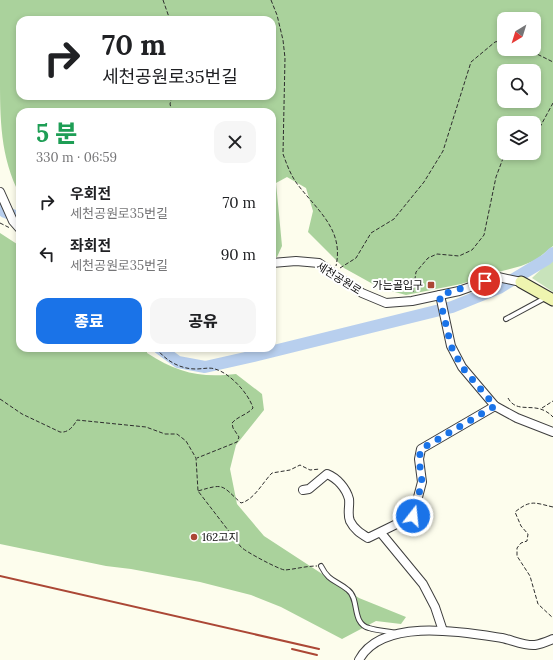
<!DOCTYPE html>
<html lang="ko">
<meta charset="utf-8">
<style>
:root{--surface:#fff;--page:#f6f6f6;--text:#202124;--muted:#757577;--accent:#1a73e8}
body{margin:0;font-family:Lora,"Noto Sans KR",serif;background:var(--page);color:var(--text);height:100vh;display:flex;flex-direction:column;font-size:15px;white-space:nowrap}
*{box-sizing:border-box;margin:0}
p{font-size:13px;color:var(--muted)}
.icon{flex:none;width:22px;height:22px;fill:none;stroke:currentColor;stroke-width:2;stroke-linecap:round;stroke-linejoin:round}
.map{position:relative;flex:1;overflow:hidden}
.drawer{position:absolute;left:16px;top:108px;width:260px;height:244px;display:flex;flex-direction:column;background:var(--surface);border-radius:12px;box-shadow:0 2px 6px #0003}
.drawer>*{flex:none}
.top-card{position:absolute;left:16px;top:16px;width:260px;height:84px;border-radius:12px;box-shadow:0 2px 6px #0003;background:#fff;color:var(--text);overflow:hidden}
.needle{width:26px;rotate:218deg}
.controls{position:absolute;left:497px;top:12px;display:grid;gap:8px}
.controls a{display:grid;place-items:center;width:44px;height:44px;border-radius:8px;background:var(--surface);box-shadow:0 2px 6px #0003;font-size:20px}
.pin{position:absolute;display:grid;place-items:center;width:34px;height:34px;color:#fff;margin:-17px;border:2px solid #fff;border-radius:50%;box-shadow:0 1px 4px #0007}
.me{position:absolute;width:44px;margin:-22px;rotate:16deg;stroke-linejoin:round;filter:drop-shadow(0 0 3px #0008)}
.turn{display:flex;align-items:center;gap:14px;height:84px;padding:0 20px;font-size:18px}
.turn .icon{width:52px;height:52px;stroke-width:2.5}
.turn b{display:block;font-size:28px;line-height:34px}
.round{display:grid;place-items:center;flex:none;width:42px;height:42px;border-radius:12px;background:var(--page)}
.head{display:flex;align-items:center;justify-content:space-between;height:68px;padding:0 20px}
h1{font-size:24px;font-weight:800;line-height:30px;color:#1e9e55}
.button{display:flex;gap:8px;margin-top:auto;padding:8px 20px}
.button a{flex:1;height:46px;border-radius:12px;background:var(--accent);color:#fff;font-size:16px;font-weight:800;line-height:46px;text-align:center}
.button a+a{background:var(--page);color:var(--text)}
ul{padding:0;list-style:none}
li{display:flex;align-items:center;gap:12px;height:52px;padding:0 20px}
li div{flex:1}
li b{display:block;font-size:15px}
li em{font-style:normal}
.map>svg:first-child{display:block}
.green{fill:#c8e3bb}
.forest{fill:#aad29c;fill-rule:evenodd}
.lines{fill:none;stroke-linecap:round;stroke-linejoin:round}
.river{stroke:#b8cfee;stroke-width:12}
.lane-casing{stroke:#3f3f3f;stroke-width:6}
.street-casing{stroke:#3f3f3f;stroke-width:10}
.secondary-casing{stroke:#2e2e2e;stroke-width:13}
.path{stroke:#2e2e2e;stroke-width:1;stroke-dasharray:4 2;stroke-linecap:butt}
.lane{stroke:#fff;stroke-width:4}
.street{stroke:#fff;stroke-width:8}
.secondary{stroke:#eff5b0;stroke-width:11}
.rail{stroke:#ab4735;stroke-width:2}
.route{stroke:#1a73e8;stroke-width:7;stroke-dasharray:0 12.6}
.poi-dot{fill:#ab4735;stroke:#fff;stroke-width:1.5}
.labels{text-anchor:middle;stroke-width:4;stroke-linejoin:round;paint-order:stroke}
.street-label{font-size:11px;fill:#0c0c0c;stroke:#fff}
.poi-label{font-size:11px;fill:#0c0c0c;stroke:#fff;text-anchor:end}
</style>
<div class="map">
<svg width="553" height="660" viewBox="0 0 553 660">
<rect width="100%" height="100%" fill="#fdfded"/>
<polygon class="green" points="553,258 553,292 532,278"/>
<g class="forest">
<path d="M0 0H553V246L536 260 521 266 502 271 461 284 406 295 380 288 344 268 308 232 313 211 306 188 287 177 276 183 282 246 277 257H272V112H20V195C0 157 0 118 0 76 0 51 0 25 0 0ZM504 19H534V49H504ZM20 20H272V96H20ZM504 71H534V101H504ZM504 123H534V153H504Z"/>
<path d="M0 233 20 246V348H147V353C178 373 200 378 236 374L262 394 264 410 236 445 230 469 237 504 264 536 359 598 406 617 401 624 376 621 342 639 281 607 251 595 200 582 131 569 106 566 0 544Z"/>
</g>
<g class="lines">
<g class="river">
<polyline points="0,208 5,212 20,218"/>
<polyline points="159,348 178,362 205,367 254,356 452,307 499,288 547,259 553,253"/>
</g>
<g class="lane-casing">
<g id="lane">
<polyline points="506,319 545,298"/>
<path d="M321 566C329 582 336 580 348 590 360 599 351 623 369 628 378 631 388 631 397 633"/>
</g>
</g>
<g class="street-casing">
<g id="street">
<polyline points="0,192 13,221 20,229"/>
<polyline points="272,263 296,261 319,263 362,293 386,303 412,301 440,295 459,291 498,277 521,282"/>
<polyline points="440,295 451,346 462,367 495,406 517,418 553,432"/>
<path d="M303 490 309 489 327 474C337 478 346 488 349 499 350 506 347 514 350 521 354 529 360 533 368 538L413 516 422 482 419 459 421 449 495 406"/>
<polyline points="381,533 423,584 435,607 443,631"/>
<path d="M359 660C382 617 463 632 502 638 512 640 525 646 535 645 541 644 548 641 553 639"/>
</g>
</g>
<g class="secondary-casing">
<polyline id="secondary" points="521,282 553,300"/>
</g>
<g class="path">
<polyline points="163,0 170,20"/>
<path d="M271 0 277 15 283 40 285 58 283 154C287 165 291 176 298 185 318 211 344 230 336 266"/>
<polyline points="527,49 553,62"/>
<polyline points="172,112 170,104 172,96"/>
<polyline points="534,138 553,103"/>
<polyline points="0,223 10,228"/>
<polyline points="340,268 356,258 371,233 394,219 424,182 443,151 471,62 495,42 504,40"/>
<polyline points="413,292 416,272 428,258 437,254 459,256 472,250 484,235 496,177 505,153"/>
<path d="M156 348C166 361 180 369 196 369 203 369 209 367 215 369 230 373 249 394 253 408 247 415 238 416 232 423L233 428 239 437 237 442 197 458"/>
<path d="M508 398C518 416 536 399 553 417"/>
<path d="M0 399 22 414 60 432C68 433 73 427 77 420L146 427 165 434H177L186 441 196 458 198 491 241 547C246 552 280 570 285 570 296 569 306 566 317 566"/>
<polyline points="542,408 553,401"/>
<path d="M198 491C225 483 221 485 241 503 254 500 263 482 272 473L290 470 300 465 310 470 320 469"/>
<path d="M553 507C535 503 531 499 515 512L521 526 528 534 527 541 521 543 517 548V556L530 576 538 604 553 618"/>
</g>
<use href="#lane" class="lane"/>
<use href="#street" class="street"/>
<use href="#secondary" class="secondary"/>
<g class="rail">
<polyline points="0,576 319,649"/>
<polyline points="292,649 317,655"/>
</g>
</g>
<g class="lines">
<polyline class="route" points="413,516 422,482 419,459 421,449 495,406 462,367 451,346 440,300 440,295 485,281"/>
</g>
<g class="poi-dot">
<rect x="427" y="281" width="8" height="8" rx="2"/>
<circle cx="194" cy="537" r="4"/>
</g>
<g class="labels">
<g class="street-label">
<text transform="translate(339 278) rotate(32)" y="4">세천공원로</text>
</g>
<g class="poi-label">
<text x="423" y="289">가는골입구</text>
<text x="202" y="541" text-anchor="start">162고지</text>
</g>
</g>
</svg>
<div class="controls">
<a><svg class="needle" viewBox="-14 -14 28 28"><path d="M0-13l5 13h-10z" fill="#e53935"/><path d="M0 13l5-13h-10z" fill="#757577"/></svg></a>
<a><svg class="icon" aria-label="search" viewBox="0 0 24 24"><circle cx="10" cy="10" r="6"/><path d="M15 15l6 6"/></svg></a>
<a><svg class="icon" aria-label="layers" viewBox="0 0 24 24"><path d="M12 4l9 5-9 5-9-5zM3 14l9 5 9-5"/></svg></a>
</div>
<div class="pin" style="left:485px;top:281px;background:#d93025"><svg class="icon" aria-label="arrive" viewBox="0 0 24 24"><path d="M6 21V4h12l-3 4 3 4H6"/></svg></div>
<svg class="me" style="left:413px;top:516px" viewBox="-20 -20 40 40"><circle r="17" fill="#1a73e8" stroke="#fff" stroke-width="3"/><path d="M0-11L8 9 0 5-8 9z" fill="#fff"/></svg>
<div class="top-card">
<div class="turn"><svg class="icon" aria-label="right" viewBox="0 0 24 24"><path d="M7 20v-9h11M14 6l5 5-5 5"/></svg><div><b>70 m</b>세천공원로35번길</div></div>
</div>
<section class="drawer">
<div class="head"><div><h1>5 분</h1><p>330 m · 06:59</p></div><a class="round"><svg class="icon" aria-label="close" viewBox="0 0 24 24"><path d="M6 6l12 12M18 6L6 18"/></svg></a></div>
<ul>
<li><svg class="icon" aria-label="right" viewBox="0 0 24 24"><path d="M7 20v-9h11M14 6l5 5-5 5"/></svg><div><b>우회전</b><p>세천공원로35번길</p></div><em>70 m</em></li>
<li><svg class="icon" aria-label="left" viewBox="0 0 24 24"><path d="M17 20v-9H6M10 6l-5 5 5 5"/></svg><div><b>좌회전</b><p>세천공원로35번길</p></div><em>90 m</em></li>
</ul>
<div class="button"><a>종료</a><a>공유</a></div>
</section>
</div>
